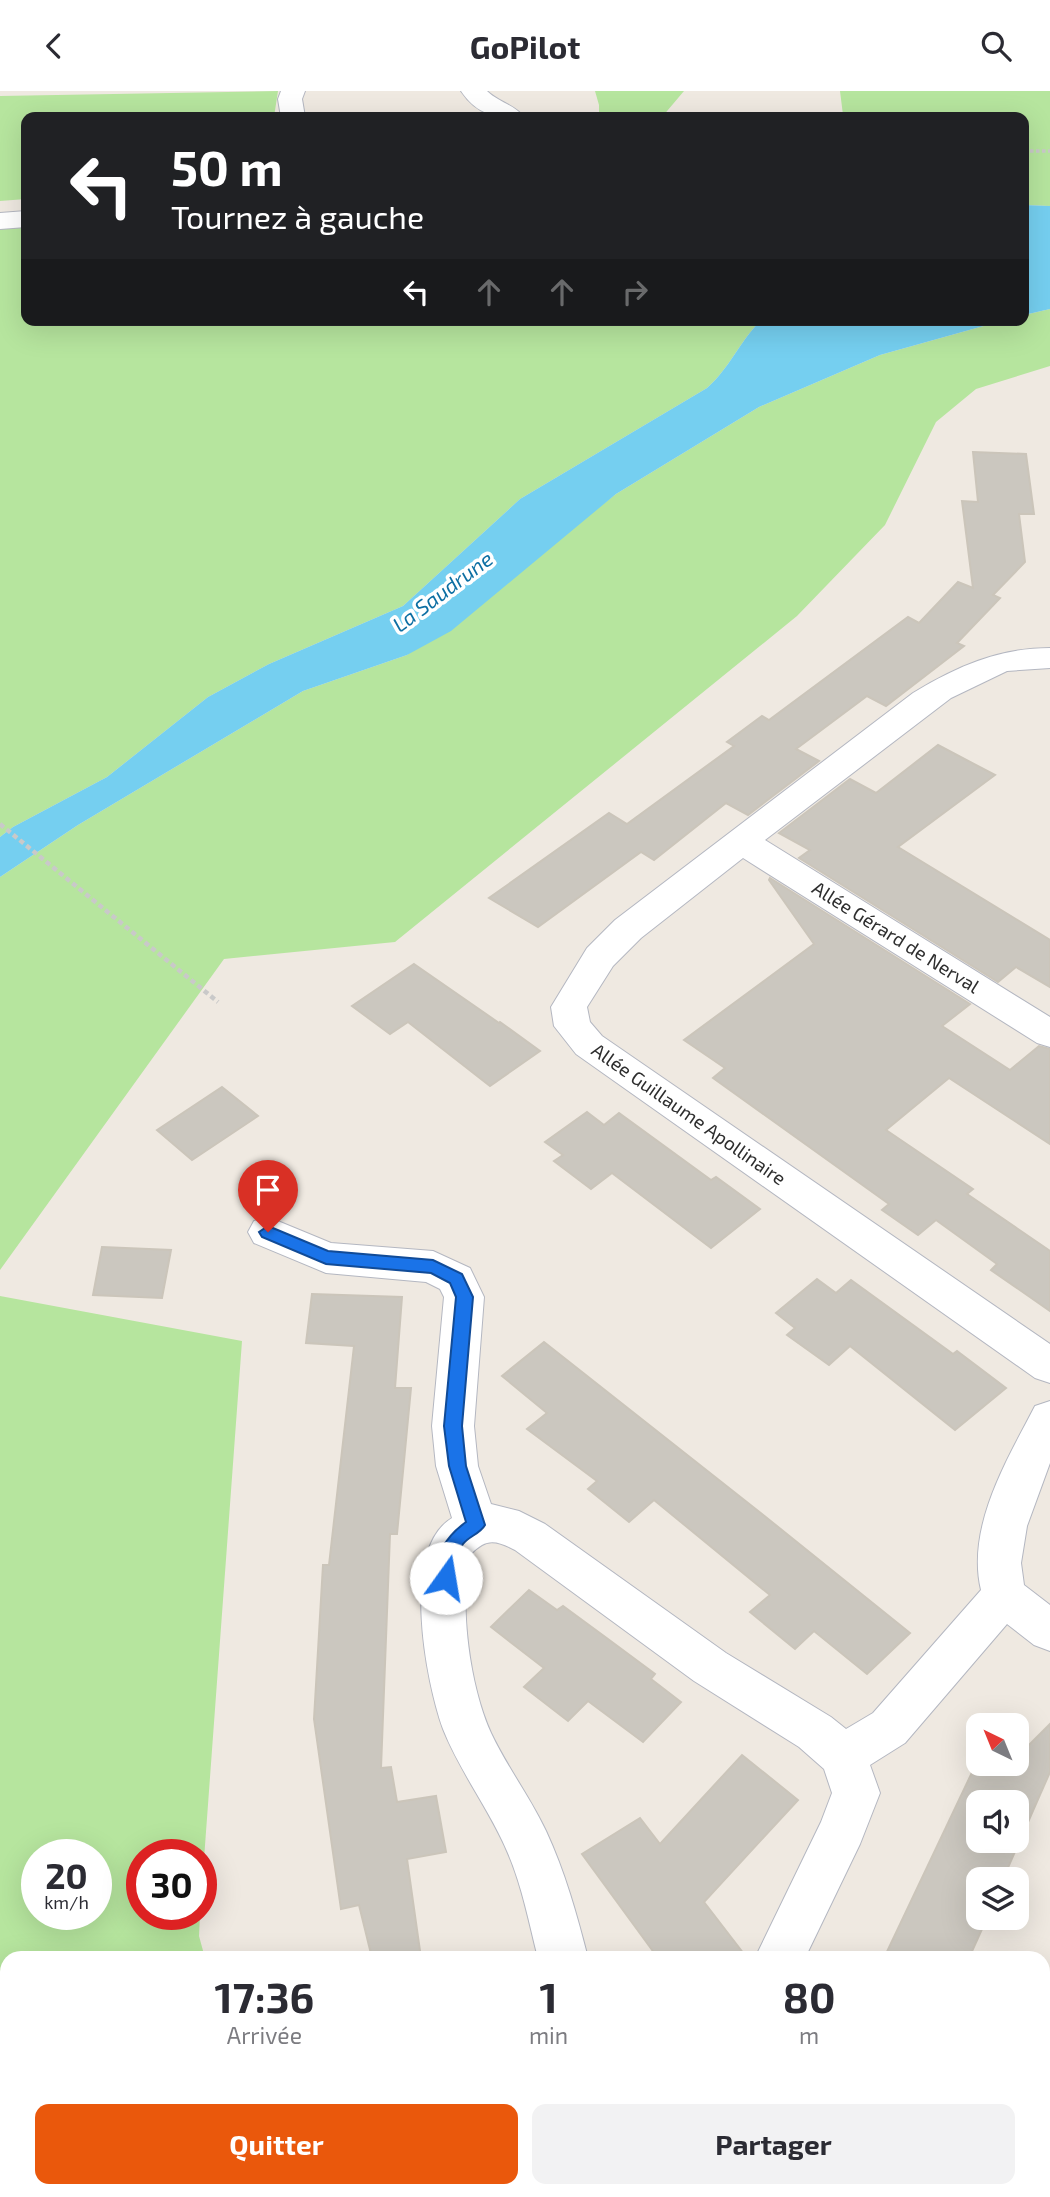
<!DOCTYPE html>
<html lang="fr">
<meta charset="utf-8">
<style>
:root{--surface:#fff;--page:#f2f2f3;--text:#2b2b33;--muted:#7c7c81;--accent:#ea580c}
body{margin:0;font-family:"Exo 2",sans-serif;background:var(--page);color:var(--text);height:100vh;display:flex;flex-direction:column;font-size:26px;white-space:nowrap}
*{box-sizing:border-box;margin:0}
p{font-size:23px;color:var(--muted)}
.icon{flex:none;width:38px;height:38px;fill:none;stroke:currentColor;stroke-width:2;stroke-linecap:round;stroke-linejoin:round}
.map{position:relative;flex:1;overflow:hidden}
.drawer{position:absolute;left:0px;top:1860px;width:1050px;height:247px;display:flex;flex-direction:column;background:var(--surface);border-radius:21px 21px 0 0;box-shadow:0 7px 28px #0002}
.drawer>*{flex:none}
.top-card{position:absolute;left:21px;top:21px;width:1008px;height:214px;border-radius:14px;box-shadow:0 7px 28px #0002;background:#202124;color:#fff;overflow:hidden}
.needle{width:46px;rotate:317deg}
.controls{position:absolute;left:966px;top:1622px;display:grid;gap:14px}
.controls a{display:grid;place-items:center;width:63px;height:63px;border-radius:14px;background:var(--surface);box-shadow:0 7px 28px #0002;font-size:35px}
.speed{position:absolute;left:21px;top:1748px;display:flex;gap:14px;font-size:35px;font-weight:700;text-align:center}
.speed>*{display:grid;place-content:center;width:91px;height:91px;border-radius:50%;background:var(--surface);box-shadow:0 7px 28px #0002;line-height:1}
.speed small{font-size:18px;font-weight:400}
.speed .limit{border:10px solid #d22;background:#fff;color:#111}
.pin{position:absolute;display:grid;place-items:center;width:60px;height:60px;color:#fff;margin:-72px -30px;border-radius:50% 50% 50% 0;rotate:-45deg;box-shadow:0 0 7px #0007}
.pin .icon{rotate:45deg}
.me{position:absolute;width:77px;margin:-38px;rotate:13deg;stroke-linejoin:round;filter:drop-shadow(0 0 5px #0008)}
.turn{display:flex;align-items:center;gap:24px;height:147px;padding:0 35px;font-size:32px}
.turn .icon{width:91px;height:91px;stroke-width:2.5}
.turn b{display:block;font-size:49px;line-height:60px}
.lanes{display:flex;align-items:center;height:66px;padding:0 35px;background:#0003;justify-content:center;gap:35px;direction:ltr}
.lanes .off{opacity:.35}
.eta{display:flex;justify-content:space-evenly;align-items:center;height:119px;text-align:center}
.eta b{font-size:42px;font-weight:700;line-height:49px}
.primary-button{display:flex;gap:14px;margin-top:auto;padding:14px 35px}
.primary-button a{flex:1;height:80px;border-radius:14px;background:var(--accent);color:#fff;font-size:28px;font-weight:700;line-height:80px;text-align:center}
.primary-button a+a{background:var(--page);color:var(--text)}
header{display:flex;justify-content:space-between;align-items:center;height:91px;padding:0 35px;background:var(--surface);font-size:32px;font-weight:700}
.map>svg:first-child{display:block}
.green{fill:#b6e59e;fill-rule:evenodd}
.water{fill:#75cff0}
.building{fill:#cbc7bf;stroke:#cbc5ba;stroke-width:2;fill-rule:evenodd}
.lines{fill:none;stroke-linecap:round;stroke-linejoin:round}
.minor-casing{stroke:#b4b7c1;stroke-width:2}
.path-far1{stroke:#c9c9c9;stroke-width:3.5;stroke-dasharray:3.5 2.5;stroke-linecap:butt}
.path{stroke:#c9c9c9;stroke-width:4.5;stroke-dasharray:5 3.5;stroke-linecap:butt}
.minor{fill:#fff;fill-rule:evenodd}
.route{fill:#1a73e8;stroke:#114b97;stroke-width:2}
.labels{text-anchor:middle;stroke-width:7;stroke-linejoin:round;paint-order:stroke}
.street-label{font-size:19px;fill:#2e2e2e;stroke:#fff}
.water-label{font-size:21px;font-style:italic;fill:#0d6fa3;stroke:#fff}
</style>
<header><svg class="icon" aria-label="back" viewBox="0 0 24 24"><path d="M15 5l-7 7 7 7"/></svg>GoPilot<svg class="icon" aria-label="search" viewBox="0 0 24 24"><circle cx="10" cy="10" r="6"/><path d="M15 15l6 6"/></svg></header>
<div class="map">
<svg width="1050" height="2106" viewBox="0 0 1050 2106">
<rect width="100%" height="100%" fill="#efe9e1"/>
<g class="green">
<polygon points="278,0 274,26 26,26 26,108 0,110 0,5"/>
<polygon points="595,0 684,0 662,26 599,26 599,14"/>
<polygon points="840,0 1050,0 1050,115 1024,114 1024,26 817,26 843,24"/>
<path d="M26 136V229H761C740 250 729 278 707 297L520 408 403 515 269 573 208 606 107 686 13 736 0 746V138Z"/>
<polygon points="1050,218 1050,275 976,298 936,331 885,434 797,525 395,851 224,868 0,1179 0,786 78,734 303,600 407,564 616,403 759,316 880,264 1005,229 1024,229 1024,224"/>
<path d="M0 1205 242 1250 201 1809V1764H142V1824H200L199 1845 205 1867H7V2100H272L273 2106H0ZM37 1764H96V1824H37Z"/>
</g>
<g class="water">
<polygon points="1024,114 1050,115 1050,218 1024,224"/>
<path d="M761 229H1005L880 264 759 316 616 403 451 540 407 564 303 600 78 734 0 786V746L13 736 107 686 208 606 269 573 403 515 520 408 707 297C729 278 740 250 761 229Z"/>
</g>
<g class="building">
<polygon points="973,361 1026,363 1034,423 1019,423 1025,471 993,504 1000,507 957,552 964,555 886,615 867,605 796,658 819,670 748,724 726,712 654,769 641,761 538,836 489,807 609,722 627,733 734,655 727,651 762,625 769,629 908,526 919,532 958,491 973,497 962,410 978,411"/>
<polygon points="938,654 995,684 898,756 1050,849 1050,896 1016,876 998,891 799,767 810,759 779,742 850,688 876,702"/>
<polygon points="770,787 970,913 942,935 1010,979 1039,955 1050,958 1050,1053 949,987 886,1039 973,1098 967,1103 1050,1160 1050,1220 991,1179 997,1173 936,1129 918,1144 882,1119 889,1113 713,987 725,977 684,949 814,853 769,789"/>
<polygon points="414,873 499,932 500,931 540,960 490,995 408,931 390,943 352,915"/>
<polygon points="222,996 258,1025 192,1069 157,1039"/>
<polygon points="587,1021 604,1034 619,1022 711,1089 716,1086 760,1118 711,1157 612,1082 591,1098 554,1070 563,1064 545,1051"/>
<polygon points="102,1156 171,1159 162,1207 93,1204"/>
<polygon points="817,1188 836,1202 851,1189 953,1263 957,1260 1006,1297 955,1339 850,1255 829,1274 787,1244 795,1237 776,1222"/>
<polygon points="312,1203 402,1206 395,1297 411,1297 397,1443 390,1443 381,1677 391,1676 397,1711 436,1705 446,1761 407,1768 421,1867 372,1867 359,1814 341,1818 314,1628 323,1474 329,1474 354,1255 306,1252"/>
<polygon points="544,1251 762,1423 910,1542 867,1583 814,1540 795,1558 750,1521 770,1504 654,1409 629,1431 588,1398 597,1390 527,1338 547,1322 502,1285"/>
<polygon points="529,1499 557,1519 563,1515 608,1548 655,1583 651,1588 681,1611 643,1651 588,1610 568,1630 524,1596 544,1577 491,1536"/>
<path d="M1050 1633V1681L1003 1788H978V1827H987L969 1867H884L976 1673H1017V1666ZM978 1712H1017V1750H978Z"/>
<polygon points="742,1664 798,1709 704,1811 747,1867 658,1867 582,1763 640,1727 660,1753"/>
</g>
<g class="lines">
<g class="minor-casing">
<g id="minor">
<polygon points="281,0 305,0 302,8 305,26 281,26 278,8"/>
<path d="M461 0H487C498 11 515 14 524 26 496 27 478 25 461 0Z"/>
<polygon points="26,120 26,136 0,138 0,122"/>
<path d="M1050 557V577L1007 580 951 607 765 749 1050 926V956L1037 952 743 767 641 847 613 875 587 916 590 931 602 945 1050 1253V1292L1035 1287 576 963 554 935 551 916 587 857 615 829 913 602C956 576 998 557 1050 557Z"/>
<path d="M268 1126 331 1152 433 1160 470 1177 484 1206 474 1335 478 1375 491 1413 519 1420 545 1433 726 1562 831 1626 846 1638 873 1622 981 1499C966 1436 1007 1369 1035 1315L1050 1310V1372L1027 1435 1021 1472 1024 1494 1050 1514V1560L1034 1554 1007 1533 905 1652 870 1674 880 1702 860 1753 805 1867H755L821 1731 832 1702 824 1678 799 1656 694 1590 515 1459C496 1449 486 1447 471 1463 458 1513 470 1595 491 1642 507 1676 530 1706 546 1740 565 1781 577 1824 588 1867H538C529 1832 522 1794 507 1760 489 1718 460 1681 443 1638 426 1591 400 1458 452 1427L436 1375 432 1335 444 1206 440 1198 426 1191 326 1182 254 1152 248 1141 254 1130Z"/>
<polygon points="613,2100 665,2100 663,2106 611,2106"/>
</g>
</g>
<polyline class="path-far1" points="1024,60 1050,60"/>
<polyline class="path" points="0,733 218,911"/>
<use href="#minor" class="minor"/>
</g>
<path class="route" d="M268 1135 328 1160 433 1169 462 1183 473 1206 462 1335 466 1375 485 1434C480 1443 469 1445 463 1453 453 1466 458 1480 452 1493L446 1495 439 1493C428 1469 448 1444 466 1431L449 1375 444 1335 456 1206 450 1192 431 1182 326 1173 262 1146 259 1141Z"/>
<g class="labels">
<g class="street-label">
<text transform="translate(896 846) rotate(32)" y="7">Allée Gérard de Nerval</text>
<text transform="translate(689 1023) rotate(35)" y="7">Allée Guillaume Apollinaire</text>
</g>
<g class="water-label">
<text transform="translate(443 501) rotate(-37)" y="7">La Saudrune</text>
</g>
</g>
</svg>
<div class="controls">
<a><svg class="needle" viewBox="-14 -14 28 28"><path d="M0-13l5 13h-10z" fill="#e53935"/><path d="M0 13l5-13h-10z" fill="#7c7c81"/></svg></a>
<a><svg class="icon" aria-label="sound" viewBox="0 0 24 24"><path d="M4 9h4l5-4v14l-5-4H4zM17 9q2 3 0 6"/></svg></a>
<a><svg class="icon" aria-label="layers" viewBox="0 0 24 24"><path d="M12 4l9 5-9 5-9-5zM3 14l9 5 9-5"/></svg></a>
</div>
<div class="speed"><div>20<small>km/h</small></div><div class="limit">30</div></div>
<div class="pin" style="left:268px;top:1141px;background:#d93025"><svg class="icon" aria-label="arrive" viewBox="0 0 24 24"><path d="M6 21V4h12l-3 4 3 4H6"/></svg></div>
<svg class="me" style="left:446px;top:1487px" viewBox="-20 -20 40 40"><circle r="19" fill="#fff"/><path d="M0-13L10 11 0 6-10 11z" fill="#1a73e8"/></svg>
<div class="top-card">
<div class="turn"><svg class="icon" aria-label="left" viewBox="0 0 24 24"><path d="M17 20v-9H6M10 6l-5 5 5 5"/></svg><div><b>50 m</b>Tournez à gauche</div></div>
<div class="lanes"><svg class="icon" aria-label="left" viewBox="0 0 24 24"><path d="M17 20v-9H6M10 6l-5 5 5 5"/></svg><svg class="icon off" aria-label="ahead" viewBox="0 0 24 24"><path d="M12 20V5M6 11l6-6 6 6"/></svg><svg class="icon off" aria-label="ahead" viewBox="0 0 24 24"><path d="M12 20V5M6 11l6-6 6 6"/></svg><svg class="icon off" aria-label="right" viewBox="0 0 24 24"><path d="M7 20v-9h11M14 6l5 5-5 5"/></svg></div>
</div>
<section class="drawer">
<div class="eta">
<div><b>17:36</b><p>Arrivée</p></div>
<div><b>1</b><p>min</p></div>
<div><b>80</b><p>m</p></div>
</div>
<div class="primary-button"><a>Quitter</a><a>Partager</a></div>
</section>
</div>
